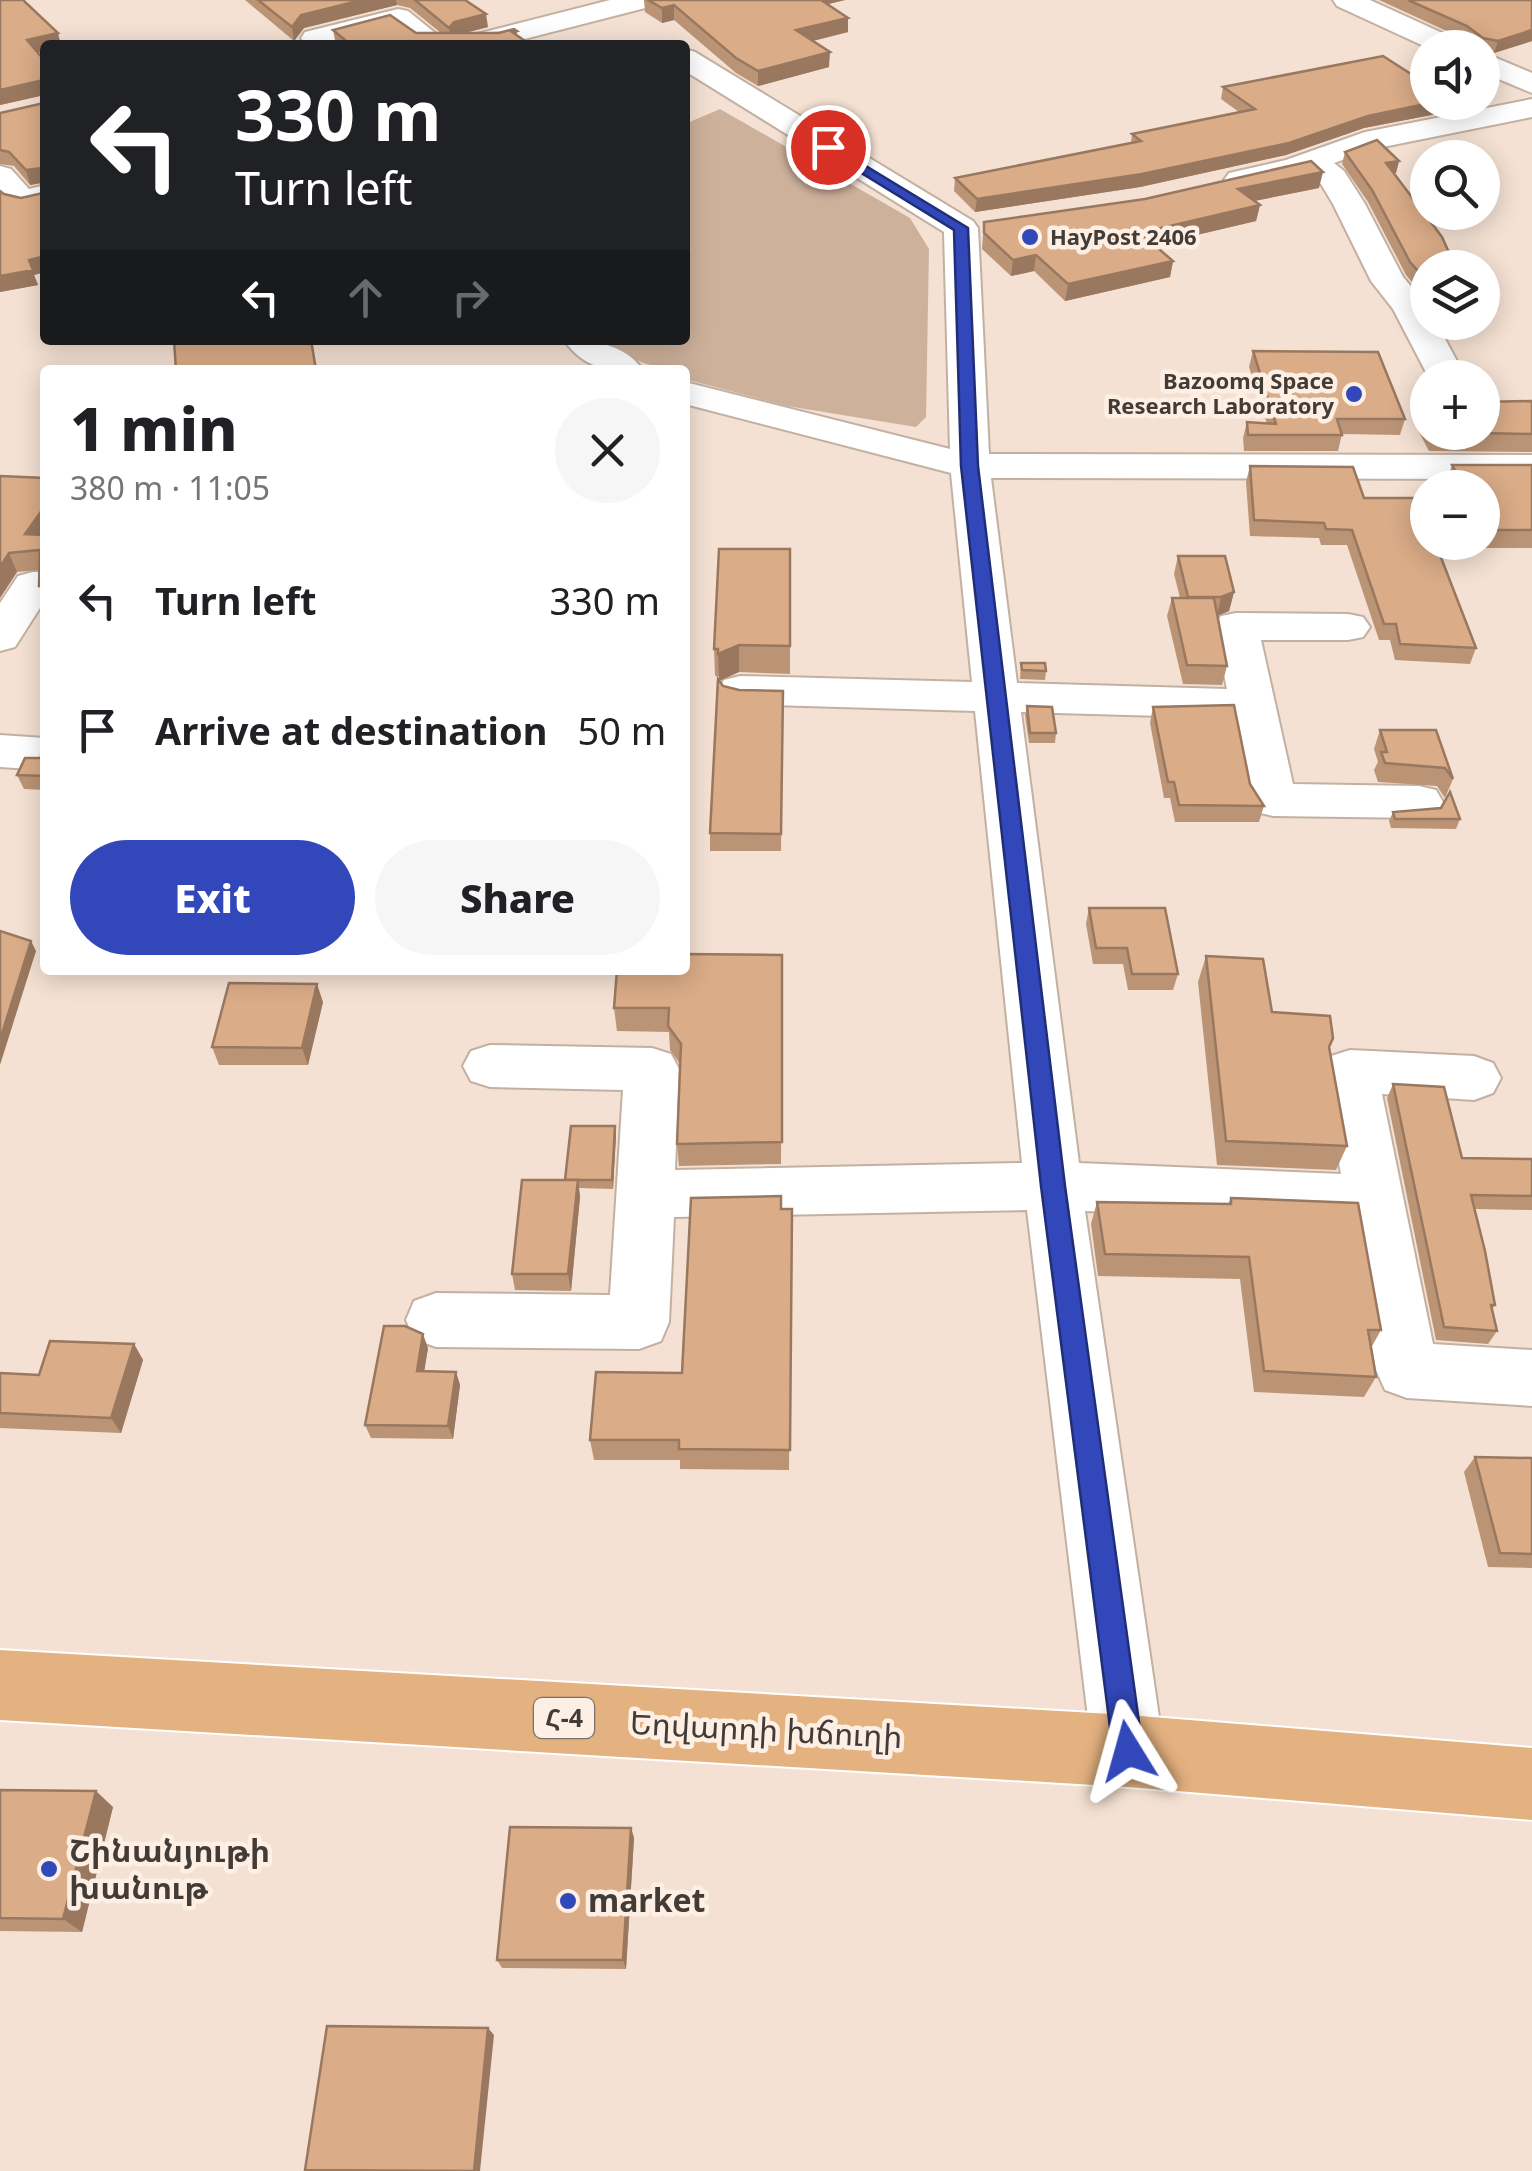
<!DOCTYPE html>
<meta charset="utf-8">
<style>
:root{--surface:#fff;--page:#f6f6f6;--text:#202124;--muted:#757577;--accent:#3247b9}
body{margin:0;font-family:"Noto Sans","Noto Sans Armenian",sans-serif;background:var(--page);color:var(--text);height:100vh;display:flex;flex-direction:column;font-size:38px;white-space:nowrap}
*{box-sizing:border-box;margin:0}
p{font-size:32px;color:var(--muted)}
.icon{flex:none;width:55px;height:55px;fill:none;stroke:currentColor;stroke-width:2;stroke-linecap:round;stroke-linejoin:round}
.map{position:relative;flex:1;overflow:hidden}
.panel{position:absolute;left:40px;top:365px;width:650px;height:610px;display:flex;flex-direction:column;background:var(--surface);border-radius:10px;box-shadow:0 5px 25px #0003}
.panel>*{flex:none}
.guide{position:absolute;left:40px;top:40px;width:650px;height:305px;border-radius:10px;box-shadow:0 5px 25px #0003;background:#202124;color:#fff;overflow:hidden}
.fabs{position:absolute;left:1410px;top:30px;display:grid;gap:20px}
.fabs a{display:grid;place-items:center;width:90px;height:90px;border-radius:50%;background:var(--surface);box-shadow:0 5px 25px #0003;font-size:50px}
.pin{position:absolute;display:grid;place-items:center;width:85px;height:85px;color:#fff;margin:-42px;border:5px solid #fff;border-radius:50%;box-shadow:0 2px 10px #0007}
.me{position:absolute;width:110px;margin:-55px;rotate:352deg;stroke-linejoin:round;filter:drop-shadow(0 0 8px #0008)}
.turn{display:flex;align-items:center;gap:35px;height:210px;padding:0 30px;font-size:45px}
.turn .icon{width:130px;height:130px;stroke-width:2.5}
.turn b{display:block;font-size:70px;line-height:85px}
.lanes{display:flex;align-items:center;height:95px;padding:0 30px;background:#0003;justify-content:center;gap:50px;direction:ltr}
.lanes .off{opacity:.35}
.round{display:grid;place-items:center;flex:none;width:105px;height:105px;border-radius:52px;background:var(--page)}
.summary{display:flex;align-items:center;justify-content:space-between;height:170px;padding:0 30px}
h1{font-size:60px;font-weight:800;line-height:75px}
.cta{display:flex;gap:20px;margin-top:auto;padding:20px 30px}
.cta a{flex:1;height:115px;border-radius:60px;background:var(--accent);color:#fff;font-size:40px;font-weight:800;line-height:115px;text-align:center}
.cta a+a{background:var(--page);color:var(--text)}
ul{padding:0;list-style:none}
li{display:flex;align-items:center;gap:30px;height:130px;padding:0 30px}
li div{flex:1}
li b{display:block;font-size:38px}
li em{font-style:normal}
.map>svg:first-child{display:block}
.green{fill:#ceb19b}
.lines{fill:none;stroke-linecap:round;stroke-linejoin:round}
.minor-casing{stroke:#c2b1a3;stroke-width:4}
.major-casing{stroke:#fff;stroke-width:4}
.minor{fill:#fff;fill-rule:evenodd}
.major{fill:#e4b180;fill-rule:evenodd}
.wall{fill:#bb9475}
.shaded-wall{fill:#99785f}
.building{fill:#daac88;stroke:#99785f;stroke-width:2.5}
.route{fill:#3247b9;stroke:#202e78;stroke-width:2.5}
.poi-dot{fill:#3247b9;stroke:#feefe4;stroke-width:4}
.labels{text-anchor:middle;stroke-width:9;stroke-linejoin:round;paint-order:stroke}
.far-poi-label{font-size:22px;font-weight:bold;fill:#433b36;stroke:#feefe4;text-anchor:start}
.shield{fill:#feefe4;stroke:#7b716a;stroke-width:2.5}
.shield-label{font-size:25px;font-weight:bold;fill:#433b36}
.near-street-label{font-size:32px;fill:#433b36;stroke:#feefe4}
.near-poi-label{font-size:32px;font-weight:bold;fill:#433b36;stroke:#feefe4;text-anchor:start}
</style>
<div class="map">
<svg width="1532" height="2171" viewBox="0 0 1532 2171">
<rect width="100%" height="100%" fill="#f4e1d3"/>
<path class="green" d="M720 109 910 218 929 249 926 417 916 427 787 406 685 379V370C653 370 631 360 605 340H685V124Z"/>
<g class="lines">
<g class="minor-casing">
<g id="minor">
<polygon points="610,0 657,0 653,6 501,45 453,45 457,39"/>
<polygon points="1333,0 1370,0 1462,42 1466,48 1428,48 1337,6"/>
<polygon points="398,9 408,11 450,45 418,45 393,27 321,45 305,44 301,38 305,32"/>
<polygon points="685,49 695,52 973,221 978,228 989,454 1532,455 1532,479 991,478 1017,683 1227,689 1214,626 1221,616 1236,613 1348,614 1363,617 1370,627 1363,637 1348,640 1261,640 1293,784 1419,786 1436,790 1443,802 1436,814 1419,818 1273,816 1256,812 1249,800 1233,718 1021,712 1079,1163 1341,1174 1323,1071 1331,1056 1350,1050 1474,1056 1493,1063 1501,1078 1493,1093 1474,1100 1382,1094 1433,1344 1532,1350 1532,1406 1407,1398 1385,1390 1376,1370 1350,1222 1085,1211 1164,1751 1153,1776 1128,1787 1103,1776 1092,1751 1027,1210 674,1217 669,1322 661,1341 639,1349 436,1347 414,1339 406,1320 414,1301 436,1293 610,1295 623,1090 490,1087 471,1081 463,1066 471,1051 490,1045 652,1048 671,1054 679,1069 675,1170 1022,1163 975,711 740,704 724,700 718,690 724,680 740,676 972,682 951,473 685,404 685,382 950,449 944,232 685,71"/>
<polygon points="1482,52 1532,73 1532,93 1482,72"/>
<polygon points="1532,99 1532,117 1373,149 1334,163 1344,171 1365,204 1403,277 1427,305 1428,322 1436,322 1466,378 1429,378 1393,309 1371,281 1333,204 1321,184 1308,173 1240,190 1229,187 1224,180 1229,173 1286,160 1365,132"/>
<path d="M0 166 11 169 29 189 45 185V205C24 210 15 213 0 196Z"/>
<path d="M564 340C593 340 625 344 643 370 608 370 586 371 564 340Z"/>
<polygon points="33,572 45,572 45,600 15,647 0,651 0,603 18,576"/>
<polygon points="0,735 45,738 45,770 0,767"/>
</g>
</g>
<g class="major-casing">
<polygon id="major" points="0,1650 1128,1715 1532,1748 1532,1820 1128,1787 0,1720"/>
</g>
<use href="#minor" class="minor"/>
<use href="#major" class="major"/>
</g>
<g class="wall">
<polygon points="0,0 45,61 45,272 34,275 38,285 0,292 0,191 4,194 21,198 43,193 43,183 30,185 14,166 0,164 0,113 44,103 43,95 0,105"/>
<polygon points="245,0 465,0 488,27 465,33 517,31 517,36 531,45 336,45 333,30 441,33 410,8 397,5 304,28 294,41"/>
<polygon points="644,0 845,0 828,4 848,18 848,32 813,41 829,67 758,86 736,73 674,20 662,23 645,12"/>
<polygon points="1379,0 1532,0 1532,41 1494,53 1482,51 1482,48 1476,48 1464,39"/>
<polygon points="1223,87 1428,102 1450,102 1447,112 1364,128 1286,155 1140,187 975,212 954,191 955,178 1131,143 1132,134 1239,112 1221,99"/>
<polygon points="1345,152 1399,161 1396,173 1394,173 1428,268 1428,297 1425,297 1406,275 1368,202 1342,164"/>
<polygon points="1319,188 1254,201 1260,205 1256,221 1154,245 1173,261 1170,277 1065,301 1034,271 1011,276 982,249 984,222"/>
<polygon points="1253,351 1405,419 1400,435 1342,434 1338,451 1244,451 1243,438 1247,422 1267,424 1249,367"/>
<polygon points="1532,401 1532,452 1429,451 1413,421 1419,403 1428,403 1428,432 1482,432"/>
<polygon points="1452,465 1532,465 1532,548 1482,548 1478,542 1482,542 1482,488 1449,488 1446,483"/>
<polygon points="1250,466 1364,498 1476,648 1470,664 1395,660 1390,640 1379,640 1347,545 1321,545 1319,538 1250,536 1246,482"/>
<polygon points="0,476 45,478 45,601 39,586 40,570 17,572 0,598"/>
<polygon points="790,549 790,674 739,672 719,681 723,686 739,690 783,691 781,851 710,851 710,833 719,681 719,676 715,676 714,649"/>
<polygon points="1178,556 1234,592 1229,611 1217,616 1227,666 1222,685 1183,684 1167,616 1172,598 1180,598 1174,574"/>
<polygon points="1021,663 1046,671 1045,680 1020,679"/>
<polygon points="1027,706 1056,733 1055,743 1029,743 1025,716"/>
<polygon points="1153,707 1264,806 1259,822 1175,822 1170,798 1164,798 1150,723"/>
<polygon points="45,728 45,790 24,789 17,775 41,758"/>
<polygon points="1380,730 1436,730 1453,779 1445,798 1437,786 1378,782 1374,770 1378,762 1374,749"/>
<polygon points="1393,812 1460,819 1456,829 1391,828 1389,821"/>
<polygon points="1089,908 1178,974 1173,990 1128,990 1123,964 1093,964 1086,924"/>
<polygon points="782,955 781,1164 679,1166 677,1144 680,1064 670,1050 669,1032 617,1031 614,1008"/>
<polygon points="1206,956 1272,1012 1329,1047 1347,1146 1336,1170 1217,1165 1198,982"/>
<polygon points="323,1002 308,1065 219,1065 212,1047"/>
<polygon points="1393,1084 1462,1158 1532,1159 1532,1210 1475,1209 1495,1305 1492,1309 1497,1331 1488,1344 1436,1340 1387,1098"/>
<polygon points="615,1126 616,1135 613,1189 579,1188 580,1197 571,1291 515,1290 512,1274 565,1180"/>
<polygon points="1231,1198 1381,1330 1371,1348 1376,1377 1364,1397 1254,1392 1240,1279 1098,1276 1091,1224 1097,1202 1228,1204"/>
<polygon points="781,1209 792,1209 789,1470 680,1469 680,1460 594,1460 590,1440 682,1373"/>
<polygon points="134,1344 143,1360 121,1433 0,1428 0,1373 39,1375"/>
<polygon points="428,1348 424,1371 456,1372 460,1385 453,1439 371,1438 365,1425"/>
<polygon points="1475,1457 1532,1458 1532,1568 1488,1567 1464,1472"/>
<polygon points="0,1790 113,1807 82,1932 0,1931"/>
<polygon points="631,1828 634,1838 626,1969 502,1968 497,1960"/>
</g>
<g class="shaded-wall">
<polygon points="362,0 396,0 397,5 304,28 294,41 292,27 301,15"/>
<polygon points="812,0 845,0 812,8"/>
<polygon points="674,5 674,20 662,23 662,8"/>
<polygon points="486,14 488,27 456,35 451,41 449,28 454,22"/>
<polygon points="848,18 848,32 796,45 796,30"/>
<polygon points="1532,30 1532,41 1494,53 1498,41"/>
<polygon points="58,33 61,45 45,45 45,51 31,54 27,40"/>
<polygon points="830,52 829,67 758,86 758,71"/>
<polygon points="43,80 45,95 0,105 0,90"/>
<polygon points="1435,102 1450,102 1447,112 1364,128 1286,155 1140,187 975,212 977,199"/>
<polygon points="1399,161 1396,173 1382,175 1386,163"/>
<polygon points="43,168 45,182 30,185 26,170"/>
<polygon points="1323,172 1319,188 1234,205 1238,189"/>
<polygon points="1260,205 1256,221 1137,249 1140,233"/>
<polygon points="1036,255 1034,271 1011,276 1013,260"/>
<polygon points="45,256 45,272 34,275 38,285 0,292 0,276 29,260"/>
<polygon points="1173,261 1170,277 1065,301 1068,284"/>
<polygon points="45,506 45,535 25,534"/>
<polygon points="9,553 17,572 0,598 0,567"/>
<polygon points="1234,592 1229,611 1217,616 1221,597"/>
<polygon points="739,645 739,672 719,681 718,654"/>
<polygon points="31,941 36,951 0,1065 0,1040"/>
<polygon points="317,984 323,1002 308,1065 302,1048"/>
<polygon points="615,1126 616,1135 613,1189 612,1180"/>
<polygon points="578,1180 580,1197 571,1291 568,1274"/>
<polygon points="423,1334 428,1348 422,1385 417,1371"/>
<polygon points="134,1344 143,1360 121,1433 111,1418"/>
<polygon points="456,1372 460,1385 453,1439 448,1426"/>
<polygon points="96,1791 113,1807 82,1932 63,1919"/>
<polygon points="631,1828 634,1838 626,1969 623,1960"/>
<polygon points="488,2028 494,2035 480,2171 474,2171"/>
</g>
<g class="building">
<polygon points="0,0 23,0 58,33 27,40 45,61 45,256 29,260 33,270 0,276 0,191 4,194 21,198 43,193 43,168 26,170 9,152 0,150 0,113 44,103 43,80 0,90"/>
<polygon points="258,0 362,0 301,15 292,27"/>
<polygon points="415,0 465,0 486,14 454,22 449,28"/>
<polygon points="648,0 821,0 848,18 796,30 830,52 758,71 736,58 674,5 662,8"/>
<polygon points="1408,0 1532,0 1532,30 1498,41 1483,38 1467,26"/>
<polygon points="390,15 416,33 499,33 514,29 517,31 512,32 531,45 351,45 333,30"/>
<polygon points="1383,56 1428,85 1428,102 1435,102 1368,116 1289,143 1142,174 977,199 955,178 1141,141 1132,134 1255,109 1223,87"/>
<polygon points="1377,140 1399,161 1386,163 1442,237 1456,268 1428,268 1428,282 1410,262 1372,190 1345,152"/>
<polygon points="1311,161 1323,172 1238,189 1260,205 1140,233 1173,261 1068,284 1036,255 1013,260 984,233 984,222 1145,199"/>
<polygon points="174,340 311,340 316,370 176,370"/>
<polygon points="1253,351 1378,352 1405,419 1337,419 1342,435 1248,435 1247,422 1276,424"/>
<polygon points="1532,401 1532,434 1435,432 1482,432 1482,402"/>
<polygon points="1419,403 1428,403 1428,420"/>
<polygon points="1452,465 1532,465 1532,530 1488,530 1482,519 1482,488 1465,488"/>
<polygon points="1250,466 1353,467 1364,498 1418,498 1428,523 1428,542 1435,542 1476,648 1400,644 1396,624 1384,624 1352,530 1326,529 1324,523 1254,520"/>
<polygon points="0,476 45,478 45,506 25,534 45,535 45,586 39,586 40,550 9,553 0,567"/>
<polygon points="719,549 790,549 790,646 739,645 718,654 718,649 714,649"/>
<polygon points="1178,556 1225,556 1234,592 1221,597 1188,597"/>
<polygon points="1172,598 1214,598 1227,666 1187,665"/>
<polygon points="1021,663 1045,663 1046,671 1022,670"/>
<polygon points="718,679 723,686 739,690 783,691 781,834 710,833"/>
<polygon points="1234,705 1250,784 1264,806 1179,805 1174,782 1168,782 1153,707"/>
<polygon points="1027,706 1052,707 1056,733 1030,733"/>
<polygon points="42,728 45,728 45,776 17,775 25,758 41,758"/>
<polygon points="1380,730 1436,730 1453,779 1445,768 1385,763 1381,752 1387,752"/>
<polygon points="1450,792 1460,819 1395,819 1393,812 1441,808"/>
<polygon points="1089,908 1165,908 1178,974 1132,974 1127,948 1096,948"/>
<polygon points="0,931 31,941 0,1040"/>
<polygon points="685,954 782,955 782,1142 677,1144 681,1044 668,1026 669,1008 614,1008 617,970 685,970"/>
<polygon points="1206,956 1263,959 1272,1012 1330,1016 1333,1038 1329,1047 1347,1146 1226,1141"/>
<polygon points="229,983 317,984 302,1048 212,1047"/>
<polygon points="1393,1084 1444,1087 1462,1158 1532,1159 1532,1196 1471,1195 1485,1251 1495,1305 1491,1305 1497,1331 1444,1327"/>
<polygon points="571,1126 615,1126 612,1180 565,1180"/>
<polygon points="522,1180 578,1180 568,1274 512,1274"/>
<polygon points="781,1196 781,1209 792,1209 790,1450 679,1449 679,1440 590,1440 596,1372 682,1373 691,1198"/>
<polygon points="1231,1198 1358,1203 1381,1330 1368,1330 1376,1377 1264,1371 1249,1257 1105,1254 1097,1202 1231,1204"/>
<polygon points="384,1326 405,1326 423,1334 417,1371 456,1372 448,1426 365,1425"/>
<polygon points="50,1341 134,1344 111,1418 0,1413 0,1373 39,1375"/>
<polygon points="1475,1457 1532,1458 1532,1554 1500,1553"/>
<polygon points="0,1790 96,1791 63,1919 0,1918"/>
<polygon points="510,1827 631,1828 623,1960 497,1960"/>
<polygon points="327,2026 488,2028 474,2171 305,2170"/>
</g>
<polygon class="route" points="828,143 968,228 978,466 1065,1186 1143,1751 1138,1762 1128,1766 1117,1762 1113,1751 1041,1186 961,466 954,230 824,150 824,144"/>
<g class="poi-dot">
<circle cx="1030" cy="237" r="10"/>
<circle cx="1354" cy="394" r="10"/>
<circle cx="49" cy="1869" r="10"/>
<circle cx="568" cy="1901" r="10"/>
</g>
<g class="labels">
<g class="far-poi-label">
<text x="1050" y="245">HayPost 2406</text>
<text x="1334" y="389" text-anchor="end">Bazoomq Space<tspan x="1334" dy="25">Research Laboratory</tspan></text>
</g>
<rect class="shield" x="534" y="1698" width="60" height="40" rx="8"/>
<g class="shield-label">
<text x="564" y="1727">Հ-4</text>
</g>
<g class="near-street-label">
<text transform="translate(766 1730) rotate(3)" y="11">Եղվարդի խճուղի</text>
</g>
<g class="near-poi-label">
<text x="69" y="1862">Շինանյութի<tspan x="69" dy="37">խանութ</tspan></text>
<text x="588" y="1912">market</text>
</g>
</g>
</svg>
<div class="fabs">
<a><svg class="icon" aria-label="sound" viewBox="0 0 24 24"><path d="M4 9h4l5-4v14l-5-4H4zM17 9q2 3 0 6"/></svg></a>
<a><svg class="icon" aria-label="search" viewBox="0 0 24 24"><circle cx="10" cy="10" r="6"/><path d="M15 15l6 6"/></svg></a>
<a><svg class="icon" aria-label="layers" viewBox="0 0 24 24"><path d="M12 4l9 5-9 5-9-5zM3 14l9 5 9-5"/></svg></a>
<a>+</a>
<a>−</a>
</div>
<div class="pin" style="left:828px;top:147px;background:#d93025"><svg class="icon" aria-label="arrive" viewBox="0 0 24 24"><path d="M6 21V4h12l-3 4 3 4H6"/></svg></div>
<svg class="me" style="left:1128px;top:1751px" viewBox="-20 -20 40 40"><path d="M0-17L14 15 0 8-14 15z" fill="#3247b9" stroke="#fff" stroke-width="4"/></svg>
<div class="guide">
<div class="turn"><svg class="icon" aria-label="left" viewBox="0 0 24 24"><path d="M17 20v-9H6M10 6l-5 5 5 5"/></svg><div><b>330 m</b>Turn left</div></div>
<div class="lanes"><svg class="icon" aria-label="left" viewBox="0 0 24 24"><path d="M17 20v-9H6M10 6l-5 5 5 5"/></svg><svg class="icon off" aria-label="ahead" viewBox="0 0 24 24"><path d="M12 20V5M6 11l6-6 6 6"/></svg><svg class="icon off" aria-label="right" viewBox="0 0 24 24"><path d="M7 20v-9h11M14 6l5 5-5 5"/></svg></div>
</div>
<section class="panel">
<div class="summary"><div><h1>1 min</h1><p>380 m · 11:05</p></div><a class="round"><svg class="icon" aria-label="close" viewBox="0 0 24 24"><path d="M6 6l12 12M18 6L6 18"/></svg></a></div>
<ul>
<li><svg class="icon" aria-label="left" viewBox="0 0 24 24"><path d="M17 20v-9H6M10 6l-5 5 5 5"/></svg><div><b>Turn left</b></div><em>330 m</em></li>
<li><svg class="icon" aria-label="arrive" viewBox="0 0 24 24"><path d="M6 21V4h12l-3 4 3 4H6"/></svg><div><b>Arrive at destination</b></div><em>50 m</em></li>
</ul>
<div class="cta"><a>Exit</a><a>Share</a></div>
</section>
</div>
